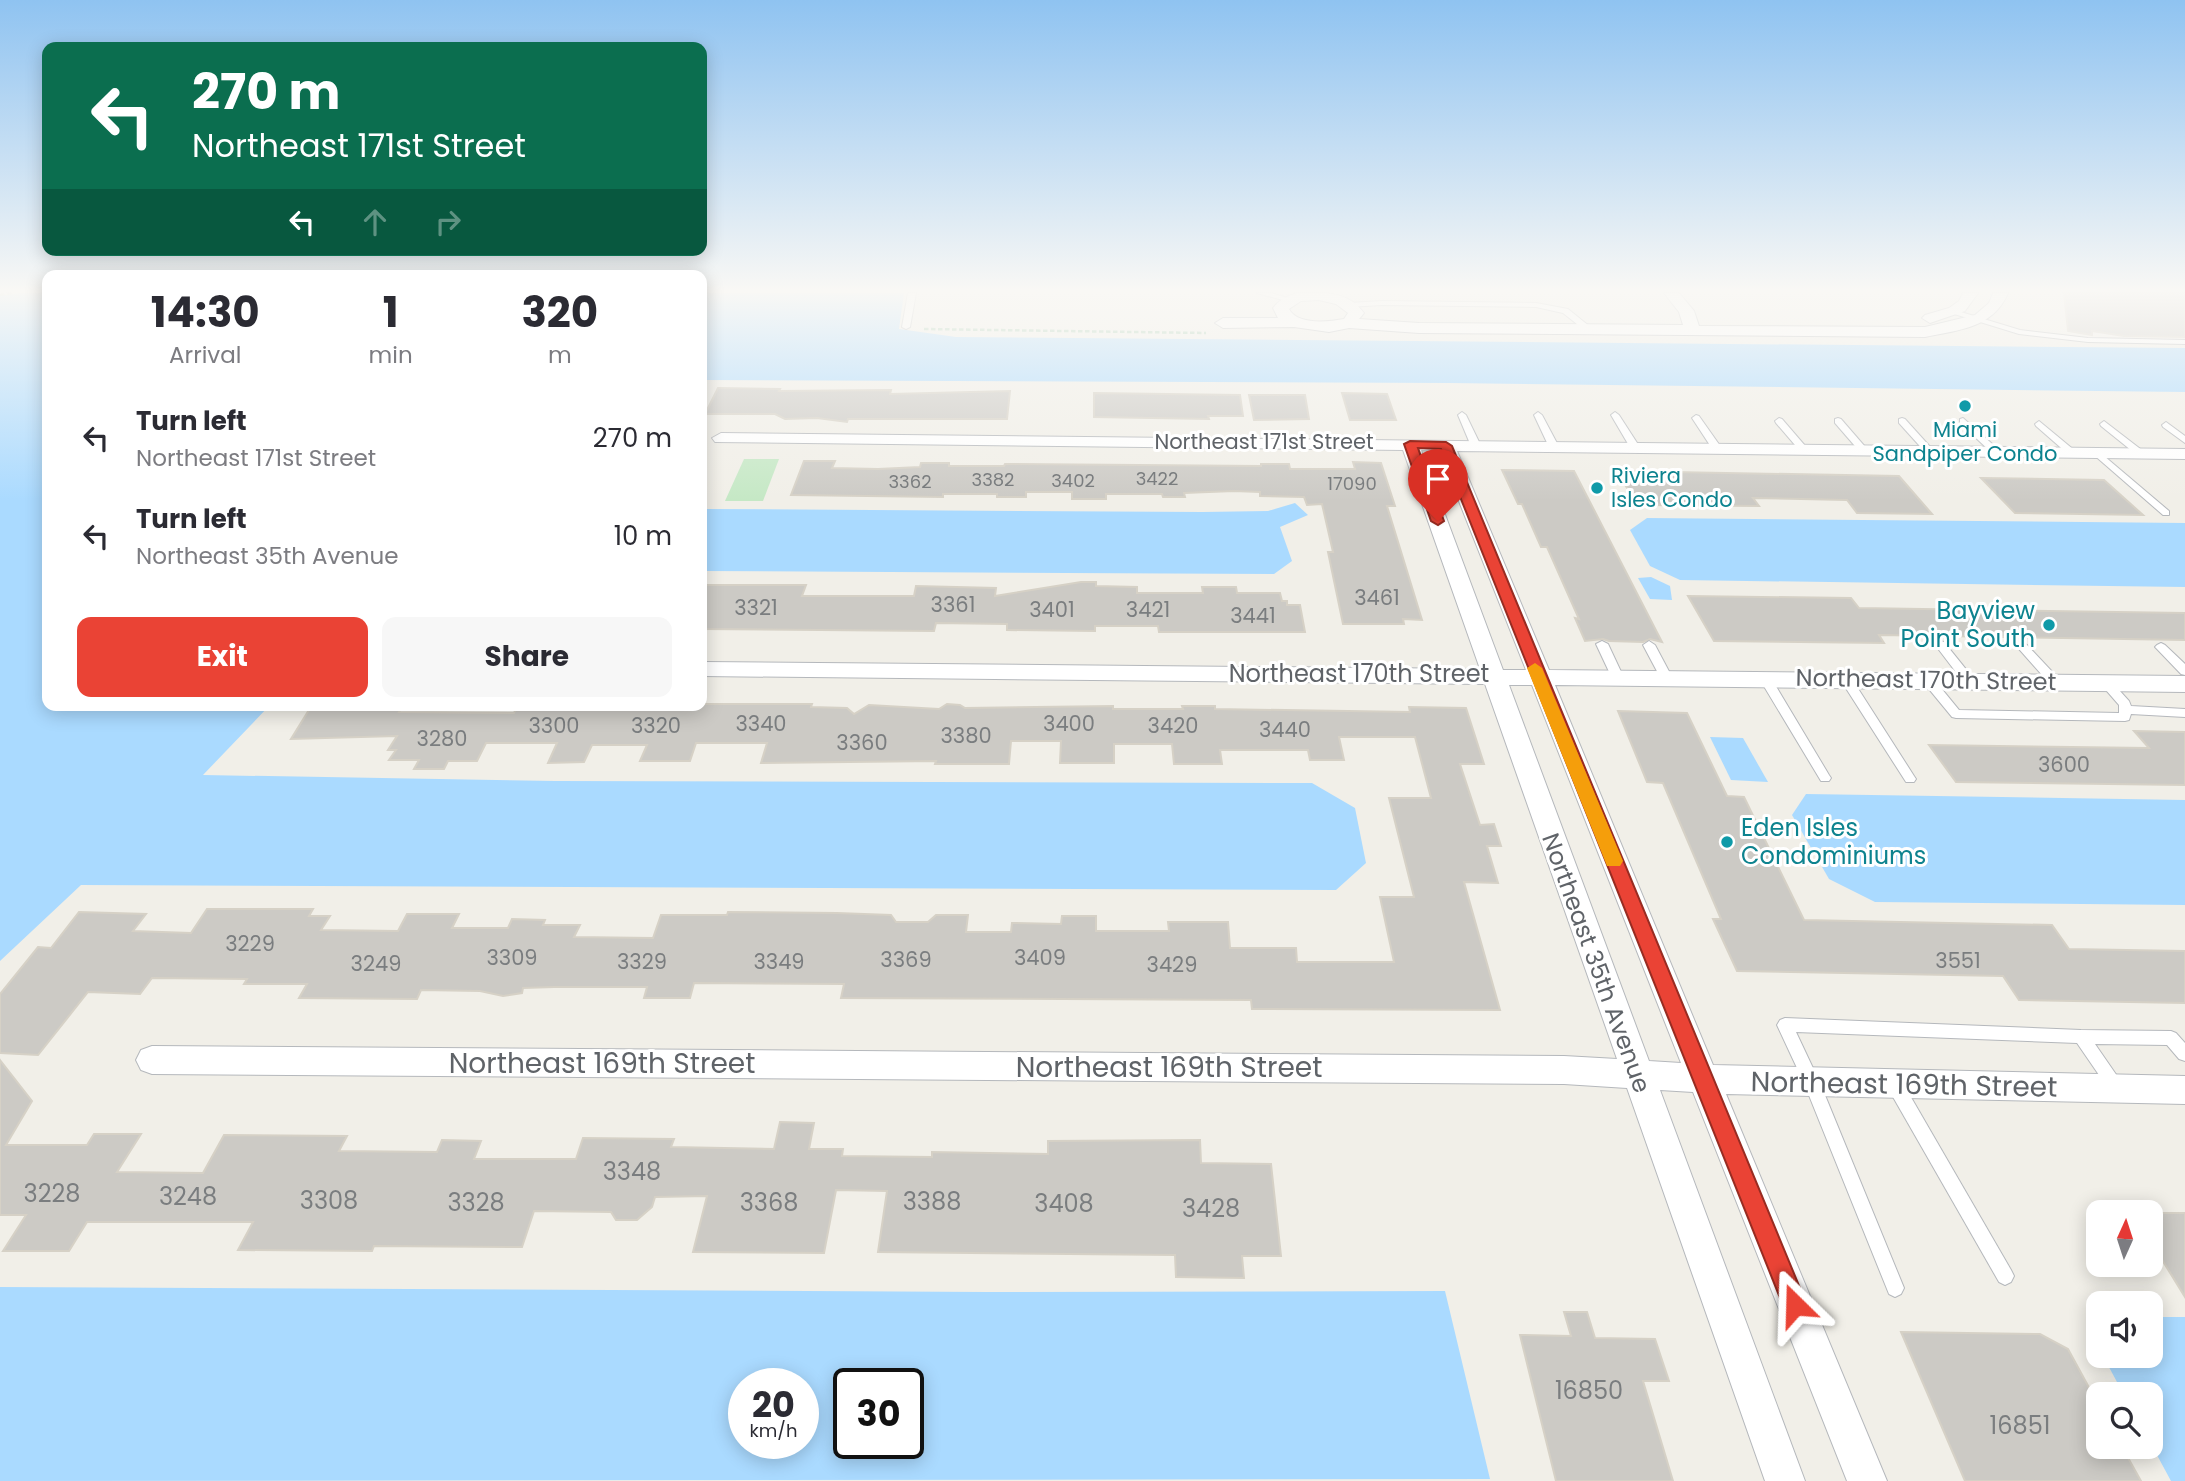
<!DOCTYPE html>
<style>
:root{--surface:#fff;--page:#f7f7f7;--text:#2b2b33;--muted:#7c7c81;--accent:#ea4335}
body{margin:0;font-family:Poppins,sans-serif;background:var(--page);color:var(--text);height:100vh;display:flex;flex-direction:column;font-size:26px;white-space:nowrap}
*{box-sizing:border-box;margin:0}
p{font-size:23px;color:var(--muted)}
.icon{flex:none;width:38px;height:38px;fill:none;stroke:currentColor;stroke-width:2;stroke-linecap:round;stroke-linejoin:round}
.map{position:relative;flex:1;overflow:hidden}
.sheet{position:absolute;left:42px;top:270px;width:665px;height:441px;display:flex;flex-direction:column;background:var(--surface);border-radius:14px;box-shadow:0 4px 18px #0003}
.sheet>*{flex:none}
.hud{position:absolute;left:42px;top:42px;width:665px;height:214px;border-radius:14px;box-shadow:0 4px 18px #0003;background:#0b6e4f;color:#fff;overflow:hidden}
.needle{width:46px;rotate:3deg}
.buttons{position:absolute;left:2086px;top:1200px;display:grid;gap:14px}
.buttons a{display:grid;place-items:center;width:77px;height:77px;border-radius:14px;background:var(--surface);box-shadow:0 4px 18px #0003;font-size:35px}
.speed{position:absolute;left:728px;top:1368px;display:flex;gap:14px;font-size:35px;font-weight:700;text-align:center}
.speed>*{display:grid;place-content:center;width:91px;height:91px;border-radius:50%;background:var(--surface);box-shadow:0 4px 18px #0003;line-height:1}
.speed small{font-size:18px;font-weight:400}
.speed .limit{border:4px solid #111;border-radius:10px;background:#fff;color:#111}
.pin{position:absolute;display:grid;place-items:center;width:60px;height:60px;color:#fff;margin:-72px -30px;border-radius:50% 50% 50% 0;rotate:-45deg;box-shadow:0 0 7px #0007}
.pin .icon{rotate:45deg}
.me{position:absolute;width:77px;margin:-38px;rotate:338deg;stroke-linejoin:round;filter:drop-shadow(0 0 5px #0008)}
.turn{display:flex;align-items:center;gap:24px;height:147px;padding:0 35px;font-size:32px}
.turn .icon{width:91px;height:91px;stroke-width:2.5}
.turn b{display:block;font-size:49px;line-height:60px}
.lanes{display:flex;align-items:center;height:66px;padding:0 35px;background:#0003;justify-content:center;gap:35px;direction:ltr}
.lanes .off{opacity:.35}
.eta{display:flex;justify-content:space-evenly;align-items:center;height:119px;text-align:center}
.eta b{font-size:42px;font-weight:700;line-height:49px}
.action{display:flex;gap:14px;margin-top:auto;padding:14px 35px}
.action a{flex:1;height:80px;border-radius:14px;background:var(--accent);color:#fff;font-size:28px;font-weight:700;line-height:80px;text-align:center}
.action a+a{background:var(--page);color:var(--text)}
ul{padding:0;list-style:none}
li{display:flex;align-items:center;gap:21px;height:98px;padding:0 35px}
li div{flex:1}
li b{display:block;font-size:26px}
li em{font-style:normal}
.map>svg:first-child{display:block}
.green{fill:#c5e8c5}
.water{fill:#aadaff;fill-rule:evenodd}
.building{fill:#cccac5;stroke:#d6d1c6;stroke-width:2}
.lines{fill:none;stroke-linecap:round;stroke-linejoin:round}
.service-casing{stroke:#b5b8bc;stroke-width:2}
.minor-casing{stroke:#b5b8bc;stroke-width:2}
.path{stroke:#9cc7a9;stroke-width:2.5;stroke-dasharray:4.5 2.5;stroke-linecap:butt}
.service{fill:#fff;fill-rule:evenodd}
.minor{fill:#fff;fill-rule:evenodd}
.route{fill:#ea4335;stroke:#982c22;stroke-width:2}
.slow{fill:#f59e0b}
.culture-dot{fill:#0f9aa8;stroke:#fff;stroke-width:2.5}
.labels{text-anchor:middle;stroke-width:6;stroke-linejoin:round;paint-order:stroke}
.far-number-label{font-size:18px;fill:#7a7d7f}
.far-culture-label{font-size:21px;fill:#0d838f;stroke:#fff}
.far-street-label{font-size:21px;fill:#5f6368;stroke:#fff}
.number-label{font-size:21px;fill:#7a7d7f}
.culture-label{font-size:24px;fill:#0d838f;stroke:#fff;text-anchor:end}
.street-label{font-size:24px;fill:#5f6368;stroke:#fff}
.near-number-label{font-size:24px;fill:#7a7d7f}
.near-street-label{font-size:28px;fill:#5f6368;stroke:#fff}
</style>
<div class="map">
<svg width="2185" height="1481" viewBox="0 0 2185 1481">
<rect width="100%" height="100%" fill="#f1efe8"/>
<polygon class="green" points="744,459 779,459 763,501 725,501"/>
<g class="water">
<polygon points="20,293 47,293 47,705 270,705 203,775 555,781 1312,783 1355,808 1366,863 1336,890 81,885 0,961 0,296"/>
<polygon points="702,293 904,293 899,329 956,337 2185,348 2185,392 1449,383 702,380"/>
<polygon points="1295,503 1308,515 1280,527 1292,561 1274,574 702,571 702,509 1203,512 1268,511"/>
<polygon points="1647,518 2185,523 2185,587 1680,580 1650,566 1630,530"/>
<polygon points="1651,577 1670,586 1672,600 1650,599 1638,578"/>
<polygon points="1710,737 1743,738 1768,782 1731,780"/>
<polygon points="1806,794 2185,800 2185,905 1875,902 1829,879 1792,815"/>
<path d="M0 1287 986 1292 1445 1291 1490 1479 0 1481ZM803 1384V1444H744V1384ZM908 1384V1444H849V1384Z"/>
<polygon points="2151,1317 2185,1317 2185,1481 2171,1481 2151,1444 2151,1395 2124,1395 2103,1356 2151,1356"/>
</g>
<g class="building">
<polygon points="2064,293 2185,293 2185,337 2124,336 2092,331 2092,335 2068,331"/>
<polygon points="718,388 780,389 779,391 891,390 890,394 1010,391 1007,419 848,419 847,422 817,418 785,419 775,414 705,414"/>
<polygon points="1094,393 1240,395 1243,416 1208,416 1209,419 1094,417"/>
<polygon points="1342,393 1387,394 1396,420 1350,420"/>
<polygon points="1249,395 1305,395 1309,419 1254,420"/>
<polygon points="804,461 835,461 832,468 878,469 920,467 921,463 949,463 949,466 1004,466 1005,464 1261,466 1261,464 1289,464 1290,469 1355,469 1353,462 1381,463 1395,506 1387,506 1422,620 1403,619 1404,624 1343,624 1328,552 1333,552 1322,504 1307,505 1304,497 1260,496 1260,492 1234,491 1184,493 1185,497 1163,497 1162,494 1106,494 1106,499 1072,499 1072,492 1026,492 1026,497 997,497 997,494 943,494 943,497 791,495"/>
<polygon points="1502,470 1574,471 1662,642 1650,639 1643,642 1609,641 1603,639 1585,641 1575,618 1579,619 1547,547 1541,547 1522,504 1518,504"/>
<polygon points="1617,471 1899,476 1932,514 1857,513 1847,500 1753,498 1759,506 1637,505"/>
<polygon points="1981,478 2104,480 2143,515 2015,513"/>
<polygon points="1081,582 1096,582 1096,586 1137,587 1137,593 1203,593 1202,587 1236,587 1237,593 1280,593 1282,601 1287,601 1287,605 1300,605 1305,632 1159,632 1158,626 1095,626 1095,631 1007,630 1007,624 936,623 934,631 702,629 702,585 806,585 802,596 914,596 916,586 996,588 995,596"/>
<polygon points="1688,596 1851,598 1859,608 2185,613 2185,640 1879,635 1884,643 1714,641"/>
<polygon points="702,704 812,704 811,707 847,708 854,714 869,705 939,709 947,704 960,705 965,708 1113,706 1113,709 1183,709 1182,706 1215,706 1215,709 1410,712 1409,707 1466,708 1484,764 1460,764 1480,825 1494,824 1501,846 1487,846 1498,883 1464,882 1500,1010 1252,1009 1251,1000 841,998 844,984 694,983 690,998 644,998 647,987 554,987 523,988 522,993 503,996 480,991 421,990 417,999 299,998 307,984 244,984 247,979 152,978 140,994 88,992 38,1055 0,1053 0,994 38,947 51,948 79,912 146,914 133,931 191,933 207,909 313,909 309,916 330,916 321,930 398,931 407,914 459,914 452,928 508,928 512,919 545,920 543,925 580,925 574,937 653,938 661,915 727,915 728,912 837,913 891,915 896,922 928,922 936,915 968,915 966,932 1011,932 1012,923 1061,924 1062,916 1096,916 1096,931 1169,931 1168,922 1228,922 1230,948 1296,948 1297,962 1394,962 1380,897 1414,897 1389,798 1431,798 1415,737 1339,737 1344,760 1310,760 1308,750 1220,750 1222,764 1174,764 1172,744 1114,744 1114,763 1060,763 1061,741 1011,741 1009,764 935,764 936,761 761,763 767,743 696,743 690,761 640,761 647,745 592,745 584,762 548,763 557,743 486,743 477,761 448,761 444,769 414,769 419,760 389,760 396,750 388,750 397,736 291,739 312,705 403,705 399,712 514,713 518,705 675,708 676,705"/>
<polygon points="1618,711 1687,713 1727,796 1744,797 1804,920 2052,925 2069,949 2185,951 2185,1003 2019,1000 2003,976 1737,971 1713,919 1721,919 1663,783 1647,782"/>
<polygon points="2134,731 2185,732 2185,785 1956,782 1929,745 2149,748"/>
<polygon points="0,1060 32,1101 6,1145 87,1145 94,1134 141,1134 117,1172 203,1173 224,1135 347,1136 339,1151 437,1152 442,1140 481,1141 474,1159 576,1159 583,1138 674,1139 671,1147 774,1149 780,1122 814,1123 809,1149 843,1149 842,1156 932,1157 932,1152 1048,1154 1048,1141 1200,1140 1201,1163 1271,1164 1281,1256 1242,1256 1244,1278 1176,1277 1175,1255 878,1252 887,1191 836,1190 824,1253 693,1252 707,1196 655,1197 652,1207 637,1220 616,1220 611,1212 534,1211 522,1247 374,1246 372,1251 238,1250 253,1222 87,1222 69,1251 3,1251 26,1215 0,1215"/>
<polygon points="2151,1213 2185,1213 2185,1297 2151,1242"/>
<polygon points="1564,1312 1587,1312 1595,1338 1655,1339 1669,1381 1643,1381 1673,1481 1556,1481 1520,1335 1571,1336"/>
<polygon points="1901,1332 2040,1334 2068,1349 2098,1404 2098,1447 2122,1447 2141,1481 1965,1481"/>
</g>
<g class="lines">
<g class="service-casing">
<g id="service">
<polygon points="908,293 916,293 910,327 906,329 902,327"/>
<polygon points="1257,293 1271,293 1294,300 1290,302"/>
<polygon points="1382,301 1536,303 1568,309 1594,330 1587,332 1563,313 1536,307 1382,305 1348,307 1344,305 1348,303"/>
<polygon points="1951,309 2020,330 2088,338 2185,340 2185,344 2088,342 2019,334 1951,313"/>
<polygon points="1462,412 1466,415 1481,446 1479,448 1473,448 1471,446 1458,415"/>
<polygon points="1538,412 1542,415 1559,447 1557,449 1551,449 1549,447 1534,415"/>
<polygon points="1615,412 1619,415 1641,449 1639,451 1633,451 1631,449 1611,415"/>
<polygon points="1696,415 1699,416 1723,450 1721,452 1715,452 1713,450 1692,418"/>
<polygon points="1779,418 1782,419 1807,448 1807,452 1801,452 1776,423 1775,421"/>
<polygon points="1838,418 1841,419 1867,449 1867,453 1861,453 1835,423 1835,419"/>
<polygon points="1902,418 1905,419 1933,450 1933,454 1927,454 1899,423 1899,419"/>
<polygon points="1963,418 1999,450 1999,454 1993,454 1960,423 1960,419"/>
<polygon points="2039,421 2074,450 2074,454 2068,454 2036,426 2035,424"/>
<polygon points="2104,421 2143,451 2143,455 2137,455 2101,426 2100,424"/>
<polygon points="2166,422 2185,436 2185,443 2163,427 2162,425"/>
<polygon points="2097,450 2169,511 2169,515 2163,515 2094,455 2092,453"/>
<polygon points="1602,641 1608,644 1623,676 1621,679 1617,680 1611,676 1596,644"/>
<polygon points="1649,641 1655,645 1672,677 1670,680 1666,681 1660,677 1643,645"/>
<polygon points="1940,641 1944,642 1973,678 1975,681 1973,684 1965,684 1936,646 1934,644 1936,642"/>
<polygon points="2023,643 2027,645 2059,679 2061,682 2059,685 2051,685 2019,649 2017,647 2019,645"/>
<polygon points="2161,643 2165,645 2185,664 2185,675 2181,674 2157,649 2155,647 2157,645"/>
<polygon points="1765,674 1771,678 1829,775 1831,778 1829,781 1821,781 1759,678"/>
<polygon points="1846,675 1850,676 1914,776 1916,779 1914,782 1906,782 1840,679"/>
<polygon points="1928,676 1932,677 1959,710 2119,713 2119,705 2099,682 2105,678 2109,679 2129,701 2131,706 2185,709 2185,717 2131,714 2129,720 2125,721 1956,718 1952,717 1924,683 1922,680"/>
<polygon points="1785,1018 2081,1030 2171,1031 2176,1033 2185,1043 2185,1061 2179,1059 2167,1045 2095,1044 2124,1086 2122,1091 2116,1093 2110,1091 2077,1043 1796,1032 1820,1083 1904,1288 1901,1294 1895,1297 1889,1294 1804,1083 1777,1025 1780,1020"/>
<polygon points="1895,1078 1901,1080 2011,1270 2014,1276 2011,1282 2005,1285 1999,1282 1889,1090 1887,1085 1889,1080"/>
</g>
</g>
<g class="minor-casing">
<g id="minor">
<path d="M1297 293C1323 293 1347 290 1364 313L1359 319 1419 323 1683 325 1679 312 1664 293H1679L1694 311 1699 326 1925 327 1975 315 1989 303 1993 293H2008C1993 328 1959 330 1925 337L1419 333 1349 328 1329 332 1294 327 1223 328 1215 323 1223 318H1278L1273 308C1279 300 1287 296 1297 293ZM1319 300 1336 304 1348 313 1344 319C1328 322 1297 325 1289 309L1301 301Z"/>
<polygon points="1963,293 1978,293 1965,311 1930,323 1922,318 1925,315 1949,308 1959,301"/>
<path d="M721 433 2185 449V459L1457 451 1549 670 2185 676V692L1555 685 1713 1065 2185 1076V1104L1726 1094 1887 1481H1847L1693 1092 1660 1090 1805 1481H1765L1627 1088 1564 1084 152 1074 141 1070 136 1060 141 1050 152 1046 1564 1056 1617 1059 1485 684 702 676V662L1480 669 1403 450 715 442 712 438ZM1421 450 1439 451 1526 670H1503ZM1509 685H1532L1681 1063 1649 1061Z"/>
</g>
</g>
<g class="path">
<polyline points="0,295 12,293"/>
<polyline points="924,329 1206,333"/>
</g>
<use href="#service" class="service"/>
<use href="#minor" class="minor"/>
</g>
<linearGradient id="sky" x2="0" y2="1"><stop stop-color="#8fc3f1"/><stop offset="0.58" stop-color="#f9f8f5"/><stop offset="1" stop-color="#f9f8f5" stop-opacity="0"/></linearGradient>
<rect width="2185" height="501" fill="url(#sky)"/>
<polygon class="route" points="1410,441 1446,442 1452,446 1807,1305 1803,1313 1795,1317 1786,1313 1441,449 1418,448 1444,521 1438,525 1431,521 1404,444"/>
<polygon class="slow" points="1535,663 1542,668 1623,861 1620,866 1607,866 1605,861 1527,668"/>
<g class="culture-dot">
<circle cx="1965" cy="406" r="7"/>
<circle cx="1597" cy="488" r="7"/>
<circle cx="2049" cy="625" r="7"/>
<circle cx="1727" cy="842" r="7"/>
</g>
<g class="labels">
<g class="far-number-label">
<text x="1157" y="485">3422</text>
<text x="993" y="486">3382</text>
<text x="1073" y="487">3402</text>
<text x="910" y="488">3362</text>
<text x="1352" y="490">17090</text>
</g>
<g class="far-culture-label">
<text x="1965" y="437">Miami<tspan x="1965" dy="24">Sandpiper Condo</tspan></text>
<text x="1611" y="483" text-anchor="start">Riviera<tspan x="1611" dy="24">Isles Condo</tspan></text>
</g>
<g class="far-street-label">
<text x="1264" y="449">Northeast 171st Street</text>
</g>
<g class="number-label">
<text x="1377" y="605">3461</text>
<text x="953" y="612">3361</text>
<text x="756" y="615">3321</text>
<text x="1052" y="617">3401</text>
<text x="1148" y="617">3421</text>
<text x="1253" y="623">3441</text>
<text x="761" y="731">3340</text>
<text x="1069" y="731">3400</text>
<text x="554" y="733">3300</text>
<text x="656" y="733">3320</text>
<text x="1173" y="733">3420</text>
<text x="1285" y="737">3440</text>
<text x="966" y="743">3380</text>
<text x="442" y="746">3280</text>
<text x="862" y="750">3360</text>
<text x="2064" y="772">3600</text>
<text x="250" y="951">3229</text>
<text x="512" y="965">3309</text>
<text x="1040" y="965">3409</text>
<text x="906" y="967">3369</text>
<text x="1958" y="968">3551</text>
<text x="642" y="969">3329</text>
<text x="779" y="969">3349</text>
<text x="376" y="971">3249</text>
<text x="1172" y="972">3429</text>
</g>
<g class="culture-label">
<text x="2035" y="619">Bayview<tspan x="2035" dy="28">Point South</tspan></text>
<text x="1741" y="836" text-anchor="start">Eden Isles<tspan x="1741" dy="28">Condominiums</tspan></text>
</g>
<g class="street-label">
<text x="1359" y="682">Northeast 170th Street</text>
<text transform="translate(1926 680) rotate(1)" y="8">Northeast 170th Street</text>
<text transform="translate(1596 963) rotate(70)" y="8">Northeast 35th Avenue</text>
</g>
<g class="near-number-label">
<text x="632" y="1180">3348</text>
<text x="52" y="1202">3228</text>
<text x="188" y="1205">3248</text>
<text x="329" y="1209">3308</text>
<text x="932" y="1210">3388</text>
<text x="476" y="1211">3328</text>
<text x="769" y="1211">3368</text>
<text x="1064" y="1212">3408</text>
<text x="1211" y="1217">3428</text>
<text x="1589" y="1399">16850</text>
<text x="2020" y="1434">16851</text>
</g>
<g class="near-street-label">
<text x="602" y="1073">Northeast 169th Street</text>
<text x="1169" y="1077">Northeast 169th Street</text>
<text transform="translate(1904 1084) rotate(1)" y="10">Northeast 169th Street</text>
</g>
</g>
</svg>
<div class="buttons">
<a><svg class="needle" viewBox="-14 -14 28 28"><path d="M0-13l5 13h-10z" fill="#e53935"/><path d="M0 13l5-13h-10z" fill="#7c7c81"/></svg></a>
<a><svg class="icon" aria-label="sound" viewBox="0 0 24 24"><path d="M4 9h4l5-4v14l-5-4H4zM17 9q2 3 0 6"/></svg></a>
<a><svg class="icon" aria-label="search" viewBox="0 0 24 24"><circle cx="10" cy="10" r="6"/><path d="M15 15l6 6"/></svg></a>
</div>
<div class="speed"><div>20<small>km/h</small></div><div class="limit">30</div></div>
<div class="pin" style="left:1438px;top:521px;background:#d93025"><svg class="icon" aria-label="arrive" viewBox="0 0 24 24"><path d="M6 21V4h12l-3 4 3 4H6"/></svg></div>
<svg class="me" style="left:1795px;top:1305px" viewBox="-20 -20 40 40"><path d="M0-17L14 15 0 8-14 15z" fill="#ea4335" stroke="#fff" stroke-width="4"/></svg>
<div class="hud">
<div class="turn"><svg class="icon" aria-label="left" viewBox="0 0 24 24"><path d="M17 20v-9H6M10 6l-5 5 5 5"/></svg><div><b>270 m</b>Northeast 171st Street</div></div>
<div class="lanes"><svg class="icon" aria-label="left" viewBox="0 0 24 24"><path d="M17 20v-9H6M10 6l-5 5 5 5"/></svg><svg class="icon off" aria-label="ahead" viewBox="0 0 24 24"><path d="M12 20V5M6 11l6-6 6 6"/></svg><svg class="icon off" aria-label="right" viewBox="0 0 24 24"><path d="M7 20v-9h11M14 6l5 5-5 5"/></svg></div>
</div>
<section class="sheet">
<div class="eta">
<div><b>14:30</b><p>Arrival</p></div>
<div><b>1</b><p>min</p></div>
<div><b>320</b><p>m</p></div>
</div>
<ul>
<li><svg class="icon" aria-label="left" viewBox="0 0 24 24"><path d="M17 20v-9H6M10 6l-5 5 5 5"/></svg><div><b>Turn left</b><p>Northeast 171st Street</p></div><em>270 m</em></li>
<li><svg class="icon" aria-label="left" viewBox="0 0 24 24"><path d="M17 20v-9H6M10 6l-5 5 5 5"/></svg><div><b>Turn left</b><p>Northeast 35th Avenue</p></div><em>10 m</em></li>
</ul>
<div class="action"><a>Exit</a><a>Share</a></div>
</section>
</div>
